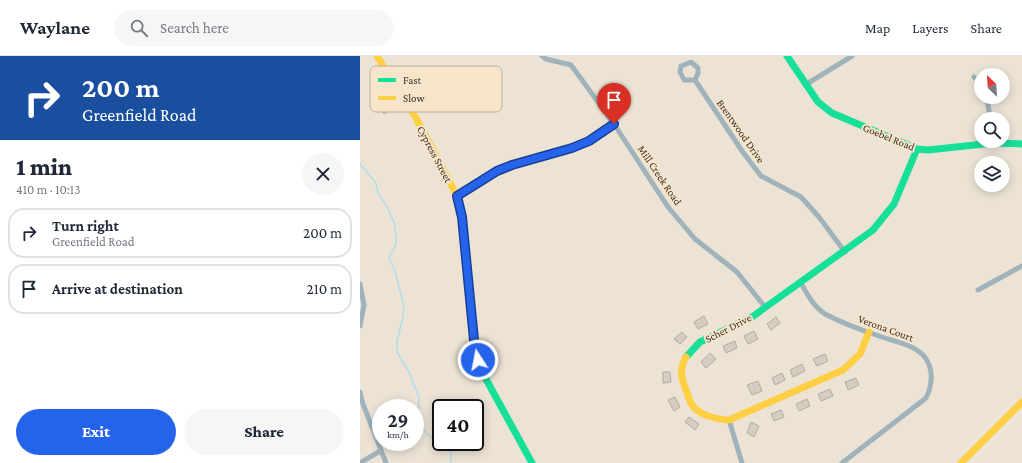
<!DOCTYPE html>
<meta charset="utf-8">
<style>
:root{--surface:#fff;--page:#f6f6f7;--text:#1f2937;--muted:#747a83;--line:#e0e1e3;--accent:#2563eb}
body{margin:0;font-family:"Crimson Pro",serif;background:var(--page);color:var(--text);height:100vh;display:flex;flex-direction:column;font-size:15px;white-space:nowrap}
*{box-sizing:border-box;margin:0}
p{font-size:13px;color:var(--muted)}
.icon{flex:none;width:22px;height:22px;fill:none;stroke:currentColor;stroke-width:2;stroke-linecap:round;stroke-linejoin:round}
.map{position:relative;flex:1;overflow:hidden}
.drawer{display:flex;flex-direction:column;background:var(--surface);width:360px}
.drawer>*{flex:none}
.hud{background:#1a4fa0;color:#fff;overflow:hidden}
.needle{width:26px;rotate:335deg}
.fabs{position:absolute;left:614px;top:12px;display:grid;gap:8px}
.fabs a{display:grid;place-items:center;width:36px;height:36px;border-radius:50%;background:var(--surface);box-shadow:0 2px 10px #0003;font-size:20px}
.speed{position:absolute;left:12px;top:343px;display:flex;gap:8px;font-size:20px;font-weight:700;text-align:center}
.speed>*{display:grid;place-content:center;width:52px;height:52px;border-radius:50%;background:var(--surface);box-shadow:0 2px 10px #0003;line-height:1}
.speed small{font-size:10px;font-weight:400}
.speed .limit{border:2px solid #111;border-radius:6px;background:#fff;color:#111}
.pin{position:absolute;display:grid;place-items:center;width:34px;height:34px;color:#fff;margin:-41px -17px;border-radius:50% 50% 50% 0;rotate:-45deg;box-shadow:0 0 4px #0007}
.pin .icon{rotate:45deg}
.me{position:absolute;width:44px;margin:-22px;rotate:349deg;stroke-linejoin:round;filter:drop-shadow(0 0 3px #0008)}
.turn{display:flex;align-items:center;gap:14px;height:84px;padding:0 16px;font-size:18px}
.turn .icon{width:52px;height:52px;stroke-width:2.5}
.turn b{display:block;font-size:28px;line-height:34px}
.round{display:grid;place-items:center;flex:none;width:42px;height:42px;border-radius:21px;background:var(--page)}
.overview{display:flex;align-items:center;justify-content:space-between;height:68px;padding:0 16px}
h1{font-size:24px;font-weight:800;line-height:30px}
.button{display:flex;gap:8px;margin-top:auto;padding:8px 16px}
.button a{flex:1;height:46px;border-radius:24px;background:var(--accent);color:#fff;font-size:16px;font-weight:800;line-height:46px;text-align:center}
.button a+a{background:var(--page);color:var(--text)}
ul{padding:0;list-style:none}
li{display:flex;align-items:center;gap:12px;height:50px;margin:0 8px 6px;padding:0 8px;border:2px solid var(--line);border-radius:16px}
li div{flex:1}
li b{display:block;font-size:15px}
li em{font-style:normal}
header{display:flex;align-items:center;gap:24px;box-sizing:border-box;height:56px;padding:0 20px;background:var(--surface);border-bottom:1px solid var(--line)}
header strong{font-size:19px}
nav{display:flex;gap:22px;margin-inline-start:auto;font-size:14px}
.search{width:280px;height:36px;background:var(--page);display:flex;align-items:center;gap:10px;box-sizing:border-box;padding:0 14px;border-radius:22px;color:var(--muted);font-size:15px}
main{display:flex;flex:1;min-height:0}
.map>svg:first-child{display:block}
.lines{fill:none;stroke-linecap:round;stroke-linejoin:round}
.stream{stroke:#b2dbeb;stroke-width:1.5}
.building{fill:#d4cdc2;stroke:#b3aca1}
.street{stroke:#a0b3bb;stroke-width:5}
.fast{stroke:#16e098;stroke-width:7}
.slow{stroke:#ffcf43;stroke-width:7}
.route-casing{stroke:#184099;stroke-width:10}
.route{stroke:#2563eb;stroke-width:7}
.labels{text-anchor:middle;stroke-width:4;stroke-linejoin:round;paint-order:stroke}
.street-label{font-size:11px;fill:#393228;stroke:#f6e5cb}
.key{fill:#f6e5cb;stroke:#bdaf9a;stroke-width:1}
.key-label{font-size:11px;fill:#393228}
</style>
<header>
<strong>Waylane</strong>
<div class="search"><svg class="icon" aria-label="search" viewBox="0 0 24 24"><circle cx="10" cy="10" r="6"/><path d="M15 15l6 6"/></svg>Search here</div>
<nav><a>Map</a><a>Layers</a><a>Share</a></nav>
</header>
<main>
<section class="drawer">
<div class="hud">
<div class="turn"><svg class="icon" aria-label="right" viewBox="0 0 24 24"><path d="M7 20v-9h11M14 6l5 5-5 5"/></svg><div><b>200 m</b>Greenfield Road</div></div>
</div>
<div class="overview"><div><h1>1 min</h1><p>410 m · 10:13</p></div><a class="round"><svg class="icon" aria-label="close" viewBox="0 0 24 24"><path d="M6 6l12 12M18 6L6 18"/></svg></a></div>
<ul>
<li><svg class="icon" aria-label="right" viewBox="0 0 24 24"><path d="M7 20v-9h11M14 6l5 5-5 5"/></svg><div><b>Turn right</b><p>Greenfield Road</p></div><em>200 m</em></li>
<li><svg class="icon" aria-label="arrive" viewBox="0 0 24 24"><path d="M6 21V4h12l-3 4 3 4H6"/></svg><div><b>Arrive at destination</b></div><em>210 m</em></li>
</ul>
<div class="button"><a>Exit</a><a>Share</a></div>
</section>
<div class="map">
<svg width="662" height="407" viewBox="0 0 662 407">
<rect width="100%" height="100%" fill="#ece3d5"/>
<g class="lines">
<polyline class="stream" points="0,108 16,127 18,137 25,147 34,166 36,178 36,188 29,202 35,215 44,250 43,261 37,285 37,296 49,316 59,341 58,366 67,378 91,396 91,407"/>
</g>
<g class="building">
<polygon points="24,45 31,54 24,58 18,49"/>
<polygon points="344,260 348,268 338,273 334,266"/>
<polygon points="416,261 420,267 411,274 407,268"/>
<polygon points="394,275 398,283 388,288 384,280"/>
<polygon points="322,276 327,281 320,288 314,283"/>
<polygon points="375,285 377,292 366,297 363,290"/>
<polygon points="350,297 356,303 346,312 341,306"/>
<polygon points="465,298 468,305 457,310 453,303"/>
<polygon points="442,308 445,315 433,321 430,314"/>
<polygon points="303,316 310,316 311,326 303,327"/>
<polygon points="422,317 425,324 415,329 412,322"/>
<polygon points="496,322 499,329 488,334 485,326"/>
<polygon points="398,325 402,335 392,339 387,329"/>
<polygon points="470,333 473,340 461,345 458,338"/>
<polygon points="315,341 320,351 314,355 308,344"/>
<polygon points="447,343 450,350 439,355 436,348"/>
<polygon points="421,354 424,361 414,365 411,358"/>
<polygon points="329,361 339,368 335,374 325,366"/>
<polygon points="391,366 399,370 394,381 387,377"/>
</g>
<g class="lines">
<g class="street">
<polyline points="182,0 186,3 211,9 254,68 308,151 335,183 377,216 405,251"/>
<polyline points="614,21 621,26"/>
<polyline points="335,24 324,24 320,16 321,10 331,6 338,12 338,17 335,24 382,95 401,120 441,141 459,161 485,196"/>
<polyline points="445,29 492,0"/>
<polyline points="627,41 630,63"/>
<polyline points="97,140 137,115 152,109 212,92 229,85 254,68"/>
<path d="M441 227C447 238 454 251 465 258 482 267 501 274 519 280 533 285 552 288 563 299 574 311 573 328 566 342L482 407"/>
<polyline points="0,228 4,249 0,270"/>
<polyline points="618,234 662,210"/>
<polyline points="0,336 3,348 26,407"/>
<polyline points="369,364 382,407"/>
<polyline points="0,407 20,395"/>
</g>
<g class="fast">
<polyline points="427,0 458,46 472,57 557,93 568,94 633,87 662,88"/>
<polyline points="109,232 115,294 121,314 172,407"/>
<polyline points="326,301 340,286 392,261 513,174 534,148 557,93"/>
</g>
<g class="slow">
<polyline points="17,0 56,62 97,140 102,161 109,232"/>
<path d="M326 301C320 311 320 320 325 331 327 336 329 344 332 349 340 360 356 363 369 364L483 314 500 298 509 276"/>
<polyline points="601,407 662,346"/>
</g>
</g>
<g class="lines">
<g class="route-casing">
<polyline id="route" points="118,304 115,294 102,161 97,140 137,115 152,109 212,92 229,85 254,68"/>
</g>
<use href="#route" class="route"/>
</g>
<g class="labels">
<g class="street-label">
<text transform="translate(381 75) rotate(55)" y="4">Brentwood Drive</text>
<text transform="translate(529 81) rotate(22)" y="4">Goebel Road</text>
<text transform="translate(75 98) rotate(62)" y="4">Cypress Street</text>
<text transform="translate(300 119) rotate(56)" y="4">Mill Creek Road</text>
<text transform="translate(368 272) rotate(-27)" y="4">Scher Drive</text>
<text transform="translate(526 272) rotate(20)" y="4">Verona Court</text>
</g>
</g>
<rect x="10" y="10" width="132" height="46" rx="6" class="key"/>
<rect x="18" y="22" width="18" height="4" fill="#16e098"/>
<rect x="18" y="40" width="18" height="4" fill="#ffcf43"/>
<g class="key-label">
<text x="43" y="28">Fast</text>
<text x="43" y="46">Slow</text>
</g>
</svg>
<div class="fabs">
<a><svg class="needle" viewBox="-14 -14 28 28"><path d="M0-13l5 13h-10z" fill="#e53935"/><path d="M0 13l5-13h-10z" fill="#747a83"/></svg></a>
<a><svg class="icon" aria-label="search" viewBox="0 0 24 24"><circle cx="10" cy="10" r="6"/><path d="M15 15l6 6"/></svg></a>
<a><svg class="icon" aria-label="layers" viewBox="0 0 24 24"><path d="M12 4l9 5-9 5-9-5zM3 14l9 5 9-5"/></svg></a>
</div>
<div class="speed"><div>29<small>km/h</small></div><div class="limit">40</div></div>
<div class="pin" style="left:254px;top:68px;background:#d93025"><svg class="icon" aria-label="arrive" viewBox="0 0 24 24"><path d="M6 21V4h12l-3 4 3 4H6"/></svg></div>
<svg class="me" style="left:118px;top:304px" viewBox="-20 -20 40 40"><circle r="17" fill="#2563eb" stroke="#fff" stroke-width="3"/><path d="M0-11L8 9 0 5-8 9z" fill="#fff"/></svg>
</div>
</main>
